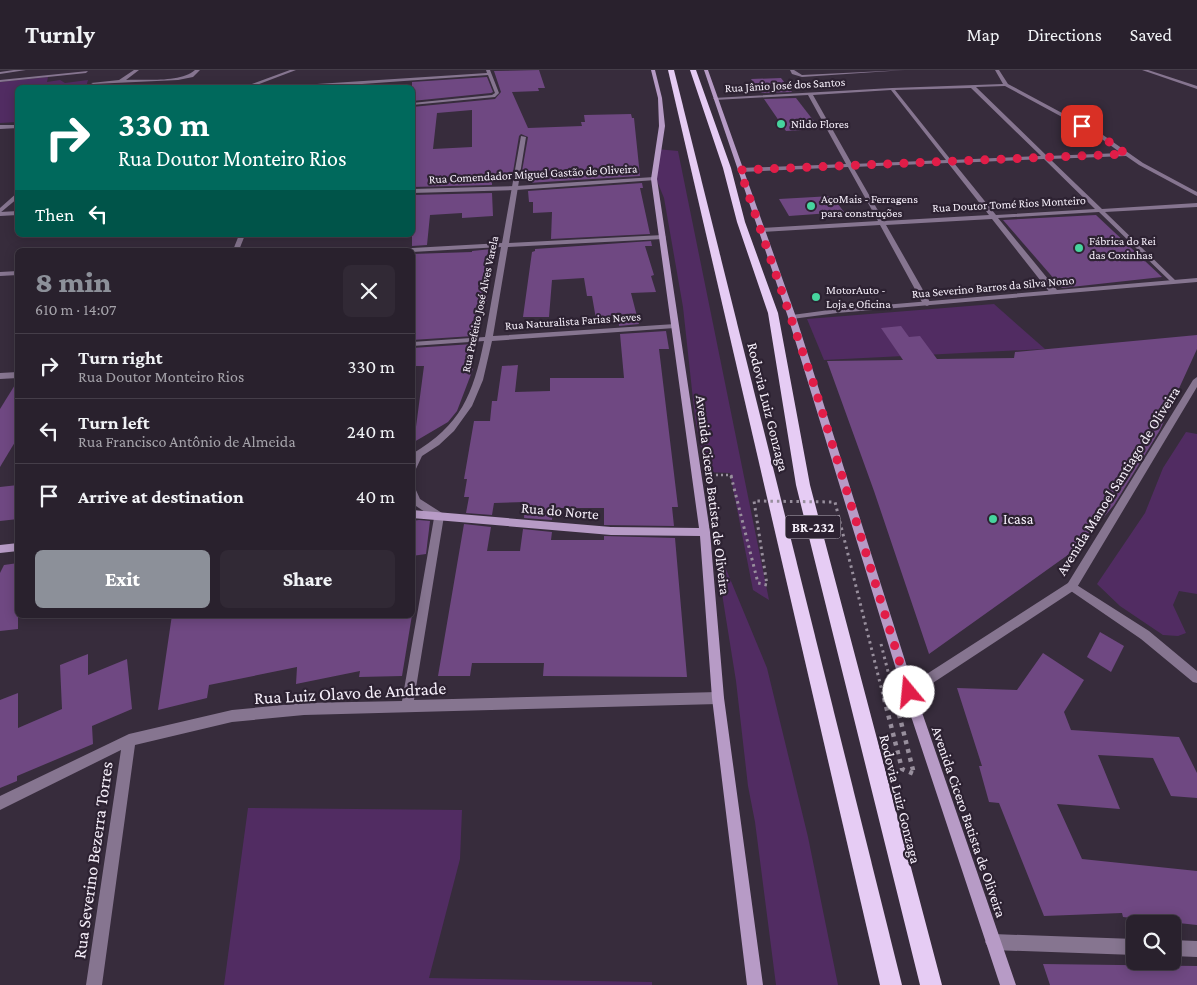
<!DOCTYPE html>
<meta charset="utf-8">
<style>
:root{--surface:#29212d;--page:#312935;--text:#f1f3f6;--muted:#a5a3aa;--line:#453e49;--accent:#8c9099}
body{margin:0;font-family:"Crimson Pro",serif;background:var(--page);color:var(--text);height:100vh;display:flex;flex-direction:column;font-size:19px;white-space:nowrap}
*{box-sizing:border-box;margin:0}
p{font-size:16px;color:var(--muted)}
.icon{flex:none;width:28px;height:28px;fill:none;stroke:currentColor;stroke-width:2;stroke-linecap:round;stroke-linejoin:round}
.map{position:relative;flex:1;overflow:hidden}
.side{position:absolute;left:15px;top:178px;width:400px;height:370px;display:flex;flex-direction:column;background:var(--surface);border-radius:8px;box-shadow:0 2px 12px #0003,0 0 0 1px var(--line)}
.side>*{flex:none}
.top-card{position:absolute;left:15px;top:15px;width:400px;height:152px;border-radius:8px;box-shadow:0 2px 12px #0003,0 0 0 1px var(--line);background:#00695c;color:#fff;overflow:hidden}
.controls{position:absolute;left:1126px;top:845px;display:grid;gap:10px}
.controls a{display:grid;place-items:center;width:55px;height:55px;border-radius:8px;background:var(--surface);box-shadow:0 2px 12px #0003,0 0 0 1px var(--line);font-size:25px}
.pin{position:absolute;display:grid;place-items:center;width:42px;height:42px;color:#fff;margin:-21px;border-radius:10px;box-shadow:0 2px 8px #0006}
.me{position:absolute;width:55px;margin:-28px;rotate:343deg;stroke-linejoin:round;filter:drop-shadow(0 0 4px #0008)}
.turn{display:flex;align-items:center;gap:18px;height:105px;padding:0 20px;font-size:22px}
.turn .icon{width:65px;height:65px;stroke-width:2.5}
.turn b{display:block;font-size:35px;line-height:42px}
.then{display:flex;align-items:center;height:48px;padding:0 20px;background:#0003;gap:10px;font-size:19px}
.round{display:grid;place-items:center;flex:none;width:52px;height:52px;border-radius:8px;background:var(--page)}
.head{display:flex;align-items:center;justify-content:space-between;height:85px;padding:0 20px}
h1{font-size:30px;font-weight:800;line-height:38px;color:var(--accent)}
.action{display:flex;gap:10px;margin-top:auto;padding:10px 20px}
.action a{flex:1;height:58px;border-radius:8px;background:var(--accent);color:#fff;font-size:20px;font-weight:800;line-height:58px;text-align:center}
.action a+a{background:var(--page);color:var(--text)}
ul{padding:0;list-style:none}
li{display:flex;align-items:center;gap:15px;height:65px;padding:0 20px;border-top:1px solid var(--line)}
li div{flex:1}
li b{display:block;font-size:19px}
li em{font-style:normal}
header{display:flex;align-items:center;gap:30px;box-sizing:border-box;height:70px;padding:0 25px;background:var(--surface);border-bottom:1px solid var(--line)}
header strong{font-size:24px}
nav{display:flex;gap:28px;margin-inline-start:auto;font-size:18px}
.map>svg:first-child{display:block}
.green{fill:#512c62}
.building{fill:#6f4882;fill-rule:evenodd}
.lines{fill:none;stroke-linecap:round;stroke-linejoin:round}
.service{fill:#867590;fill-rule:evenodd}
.minor{fill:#867590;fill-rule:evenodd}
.tertiary{fill:#867590;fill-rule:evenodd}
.secondary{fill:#b79bc6;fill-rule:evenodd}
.trunk{fill:#e6ccf4;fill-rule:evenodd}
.path-bridge-far2{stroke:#988f9d;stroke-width:2.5;stroke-dasharray:2 3;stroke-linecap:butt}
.path-bridge-far1{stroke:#988f9d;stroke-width:3;stroke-dasharray:2.5 4;stroke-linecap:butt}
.path-bridge{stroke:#988f9d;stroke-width:4.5;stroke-dasharray:4 5;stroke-linecap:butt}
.route{stroke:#e11d48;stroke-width:9;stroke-dasharray:0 16.2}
.poi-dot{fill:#46d49e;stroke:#2d2232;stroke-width:2}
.labels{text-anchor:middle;stroke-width:4.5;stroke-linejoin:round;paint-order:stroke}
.far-street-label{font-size:12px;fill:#f6effa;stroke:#2d2232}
.far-poi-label{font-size:12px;fill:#f6effa;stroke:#2d2232;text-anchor:start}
.shield{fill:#2d2232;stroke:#bab2be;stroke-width:1}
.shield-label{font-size:14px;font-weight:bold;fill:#f6effa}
.street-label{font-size:15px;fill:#f6effa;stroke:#2d2232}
.poi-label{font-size:15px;fill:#f6effa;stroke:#2d2232;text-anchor:start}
.near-street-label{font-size:18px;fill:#f6effa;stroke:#2d2232}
</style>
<header>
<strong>Turnly</strong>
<nav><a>Map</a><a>Directions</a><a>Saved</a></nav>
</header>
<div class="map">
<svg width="1197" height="915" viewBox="0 0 1197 915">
<rect width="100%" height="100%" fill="#372c3c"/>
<g class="green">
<polygon points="48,7 47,12 60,10 65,13 88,10 86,17 18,18 17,52 0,53 0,12"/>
<polygon points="657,79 678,81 769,530 753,520 730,403 706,402 695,348 683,237 664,128 657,111"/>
<polygon points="994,234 1045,279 824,290 807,249"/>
<polygon points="1186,362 1197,364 1197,524 1179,521 1173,535 1186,563 1178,566 1163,565 1120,536 1097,514 1145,443 1163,398"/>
<polygon points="721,487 767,598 808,767 838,915 776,915 755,752 748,716 736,611 719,505 715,490"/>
<polygon points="248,738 462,740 460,789 429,908 652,912 652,915 224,915"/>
</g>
<g class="building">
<path d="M539 0 545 18H538L539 21 512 22 528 58 582 56 581 52H585L584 45 631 44 632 48H634L640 106 528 113V107H521L528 67 521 64 519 66 512 108H492V115L412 117V72L414 60H412V37L495 29 501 22 494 1ZM472 40V77L433 79 437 43Z"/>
<polygon points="487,7 493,22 491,23 412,31 412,12"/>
<polygon points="781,8 792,22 761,23 751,9"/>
<polygon points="796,28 820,59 786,61 764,29"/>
<polygon points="642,113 643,118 640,118 650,164 551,169 552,142 533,143 533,132 529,132 528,121"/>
<polygon points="492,123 493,146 462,148 462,143 430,145 427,175 412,176 412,125"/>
<polygon points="832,126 844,142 789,146 779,129"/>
<polygon points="1096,145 1162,207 1062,218 1003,150"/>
<polygon points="651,171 652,176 645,176 654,205 651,206 656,222 631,223 639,254 619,256 618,247 596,249 592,226 587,226 584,208 552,210 549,247 523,247 532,182 535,181 535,179"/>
<polygon points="492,179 492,195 489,195 487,231 484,231 481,254 473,254 473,266 412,270 412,184 472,182 472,181"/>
<polygon points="901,256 909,267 920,266 937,289 1014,288 1015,282 1197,265 1197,279 1160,360 1114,435 1079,477 929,584 874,421 827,291 903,290 881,258"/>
<polygon points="666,261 669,279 659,279 678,437 672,437 674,456 604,455 604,438 553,438 552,450 524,448 525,432 494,433 492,445 466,443 469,427 464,427 467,409 464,409 474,351 490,351 492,331 497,331 502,296 518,295 515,322 550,321 550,308 624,308 620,264"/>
<polygon points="473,274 473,299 457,341 448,352 414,372 424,296 412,296 412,278"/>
<polygon points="18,310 18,367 0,397 0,339"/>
<polygon points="18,415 18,449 0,451 0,417"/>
<polygon points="419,450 430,451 426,484 412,486 412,451"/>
<polygon points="464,454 491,457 487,481 520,481 523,459 552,462 551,470 604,470 604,466 675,468 687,607 543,606 544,593 472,593 470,606 438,606"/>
<polygon points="18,493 18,559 0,561 0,503 4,495"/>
<polygon points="172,545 412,545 402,606 359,607 360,601 296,614 297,597 209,615 207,628 158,640"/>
<polygon points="1100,562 1124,576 1111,602 1087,587"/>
<polygon points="1043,583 1084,610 1064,642 1071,660 1179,667 1197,703 1197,728 1171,726 1153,688 1098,685 1120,739 1057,734 1082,789 1197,801 1197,855 1123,847 1122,843 1044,846 999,733 989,732 979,696 982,696 957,618 1017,620"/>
<polygon points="88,584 88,605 127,589 132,639 92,656 93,674 17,706 17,711 0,718 0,630 18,623 18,658 62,639 60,595"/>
<polygon points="1043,894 1197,896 1197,915 1050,915"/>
</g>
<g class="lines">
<g class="service">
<polygon points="88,1 86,3 0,12 0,10"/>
<polygon points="1072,512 1149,561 1197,601 1197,613 1193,612 1141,569 1068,519 1067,516 1068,513"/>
</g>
<g class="minor">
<polygon points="14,0 26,0 0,4 0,2"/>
<path d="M134 0H139L126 10C145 9 181 13 195 0H200L193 7 178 10 93 14 91 13 119 10Z"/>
<polygon points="290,0 296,0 249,18 241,18"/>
<polygon points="486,0 490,0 499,23 495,27 412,35 412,33 492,25 495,23 488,5 306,18 317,14 487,3"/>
<polygon points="790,0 794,0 802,5 905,0 802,7 792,4"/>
<path d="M995 0H999L1008 14 1103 65 1143 93 1197 122V126L1195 125 1139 95 1126 86 1050 89 1102 139 1197 133V137L1105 142 1175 210V212H1171L1099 142 998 148 1057 220 1058 222 1054 224H1051L992 149 886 155 931 234 927 236 923 234 880 155 762 162 759 160 762 158 878 151 848 97 740 102 737 100 740 98 846 94 808 25 715 30 713 28 892 18 1003 14ZM1005 16 1099 67 1121 83 1047 86 976 17ZM971 18 1041 86 951 90 895 20ZM891 20 946 90 852 94 813 25ZM1044 89 1095 139 996 145 954 93ZM948 93 989 145 884 151 853 97Z"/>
<polygon points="1142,0 1148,0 1197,16 1197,19"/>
<polygon points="0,55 18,55 18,58 0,59"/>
<path d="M521 66 526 67 509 173 663 165 666 167 663 169 508 177 493 266 675 254 679 256 675 258 492 271 483 310 472 336 454 361 439 375 422 386 415 401 412 402V384C461 355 473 325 484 271L412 276V272L485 267 501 177 412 182V180H409L412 178 502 173Z"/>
<polygon points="18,122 18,128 0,143 0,138"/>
<polygon points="239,165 245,165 239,180 233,180"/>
<polygon points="18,201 18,205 0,206 0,202"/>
<polygon points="18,302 18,308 0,309 0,303"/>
<polygon points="1197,307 1197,317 1076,519 913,626 909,628 905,626 903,622 905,618 1068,513 1193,310"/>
<polygon points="412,417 415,418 420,429 442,443 444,446 414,630 718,622 722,624 724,628 722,632 718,634 304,645 232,652 135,675 102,915 86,915 121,680 0,740 0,726 129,664 232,640 304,633 402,631 434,448 413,434"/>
<polygon points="993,864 1135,869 1135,885 993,880 988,877 985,872 988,867"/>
<polygon points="1172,870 1197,871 1197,887 1172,886"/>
</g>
<g class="tertiary">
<polygon points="654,107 656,108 656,110 516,120 412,123 412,119 516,116"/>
<polygon points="18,141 18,145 0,146 0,142"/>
<polygon points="1197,208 1197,212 837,243 792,249 788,247 792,245 837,239"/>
</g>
<g class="secondary">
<polygon points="651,0 655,0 662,28 665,56 657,109 710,462 724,628 763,915 747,915 712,628 700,466 611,465 412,448 412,440 611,457 699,458 651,109 659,56 658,28"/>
<polygon points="704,0 708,0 796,247 915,622 1016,915 1000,915 903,622 788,247"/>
<polygon points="18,473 18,481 0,483 0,475"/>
</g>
<g class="trunk">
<polygon points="668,0 674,0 902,915 880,915"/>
<polygon points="690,0 696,0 731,98 745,152 778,243 810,415 942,915 920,915 796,415 768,243 737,152 723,98"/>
</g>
<polyline class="path-bridge-far2" points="706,405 731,405 732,407"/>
<g class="path-bridge-far1">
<polyline points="731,406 758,513 767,515 754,431 835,432 884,629"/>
<polyline points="881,574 895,629"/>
</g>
<polyline class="path-bridge" points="884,628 902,699 914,704 895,628"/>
</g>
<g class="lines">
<polyline class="route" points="909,622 813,312 740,100 1126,84 1101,66 1082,56"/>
</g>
<g class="poi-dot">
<circle cx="781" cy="54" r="5"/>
<circle cx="811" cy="136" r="5"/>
<circle cx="1079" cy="178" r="5"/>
<circle cx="816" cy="227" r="5"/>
<circle cx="993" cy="449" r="5"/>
</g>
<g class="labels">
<g class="far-street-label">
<text transform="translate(785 15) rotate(-3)" y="4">Rua Jânio José dos Santos</text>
<text transform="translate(533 104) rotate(-3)" y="4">Rua Comendador Miguel Gastão de Oliveira</text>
<text transform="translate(1009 134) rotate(-3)" y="4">Rua Doutor Tomé Rios Monteiro</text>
<text transform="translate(993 217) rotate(-5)" y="4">Rua Severino Barros da Silva Nono</text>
<text transform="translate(480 234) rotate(-78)" y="4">Rua Prefeito José Alves Varela</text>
<text transform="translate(573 251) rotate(-4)" y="4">Rua Naturalista Farias Neves</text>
</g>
<g class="far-poi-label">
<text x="791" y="58">Nildo Flores</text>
<text x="821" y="133">AçoMais - Ferragens<tspan x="821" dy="14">para construções</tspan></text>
<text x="1089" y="175">Fábrica do Rei<tspan x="1089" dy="14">das Coxinhas</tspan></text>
<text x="826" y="224">MotorAuto -<tspan x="826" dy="14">Loja e Oficina</tspan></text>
</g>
<rect class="shield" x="785.5" y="445.5" width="55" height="23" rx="4"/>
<g class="shield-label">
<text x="813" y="462">BR-232</text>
</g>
<g class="street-label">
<text transform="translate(768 337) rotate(76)" y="5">Rodovia Luiz Gonzaga</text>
<text transform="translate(1118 411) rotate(-58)" y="5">Avenida Manoel Santiago de Oliveira</text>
<text transform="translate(713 425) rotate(83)" y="5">Avenida Cicero Batista de Oliveira</text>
<text transform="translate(560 441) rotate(5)" y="5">Rua do Norte</text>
<text transform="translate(900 729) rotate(76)" y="5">Rodovia Luiz Gonzaga</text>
<text transform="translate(969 752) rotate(71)" y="5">Avenida Cicero Batista de Oliveira</text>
</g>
<g class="poi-label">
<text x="1003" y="454">Icasa</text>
</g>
<g class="near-street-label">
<text transform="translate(350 623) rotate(-3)" y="6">Rua Luiz Olavo de Andrade</text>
<text transform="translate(93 790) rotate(-82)" y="6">Rua Severino Bezerra Torres</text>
</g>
</g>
</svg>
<div class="controls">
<a><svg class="icon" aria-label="search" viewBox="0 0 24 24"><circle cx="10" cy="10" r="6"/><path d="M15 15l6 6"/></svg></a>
</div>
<div class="pin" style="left:1082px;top:56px;background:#d93025"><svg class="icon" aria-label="arrive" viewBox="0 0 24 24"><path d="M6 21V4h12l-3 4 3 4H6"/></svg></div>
<svg class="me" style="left:909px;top:622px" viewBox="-20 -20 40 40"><circle r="19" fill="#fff"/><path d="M0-13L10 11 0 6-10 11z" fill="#e11d48"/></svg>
<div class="top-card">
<div class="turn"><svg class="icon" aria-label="right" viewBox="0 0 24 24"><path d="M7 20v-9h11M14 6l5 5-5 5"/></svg><div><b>330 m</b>Rua Doutor Monteiro Rios</div></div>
<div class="then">Then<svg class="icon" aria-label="left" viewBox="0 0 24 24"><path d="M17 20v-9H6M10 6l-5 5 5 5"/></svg></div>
</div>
<section class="side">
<div class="head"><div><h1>8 min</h1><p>610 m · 14:07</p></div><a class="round"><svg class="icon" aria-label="close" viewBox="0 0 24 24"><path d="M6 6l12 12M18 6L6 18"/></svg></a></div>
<ul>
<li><svg class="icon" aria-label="right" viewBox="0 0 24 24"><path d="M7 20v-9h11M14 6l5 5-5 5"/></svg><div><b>Turn right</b><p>Rua Doutor Monteiro Rios</p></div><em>330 m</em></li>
<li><svg class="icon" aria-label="left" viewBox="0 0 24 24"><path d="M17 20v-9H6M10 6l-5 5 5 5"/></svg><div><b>Turn left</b><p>Rua Francisco Antônio de Almeida</p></div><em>240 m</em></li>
<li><svg class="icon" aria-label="arrive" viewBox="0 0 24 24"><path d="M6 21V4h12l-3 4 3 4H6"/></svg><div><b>Arrive at destination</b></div><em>40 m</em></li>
</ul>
<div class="action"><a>Exit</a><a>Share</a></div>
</section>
</div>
